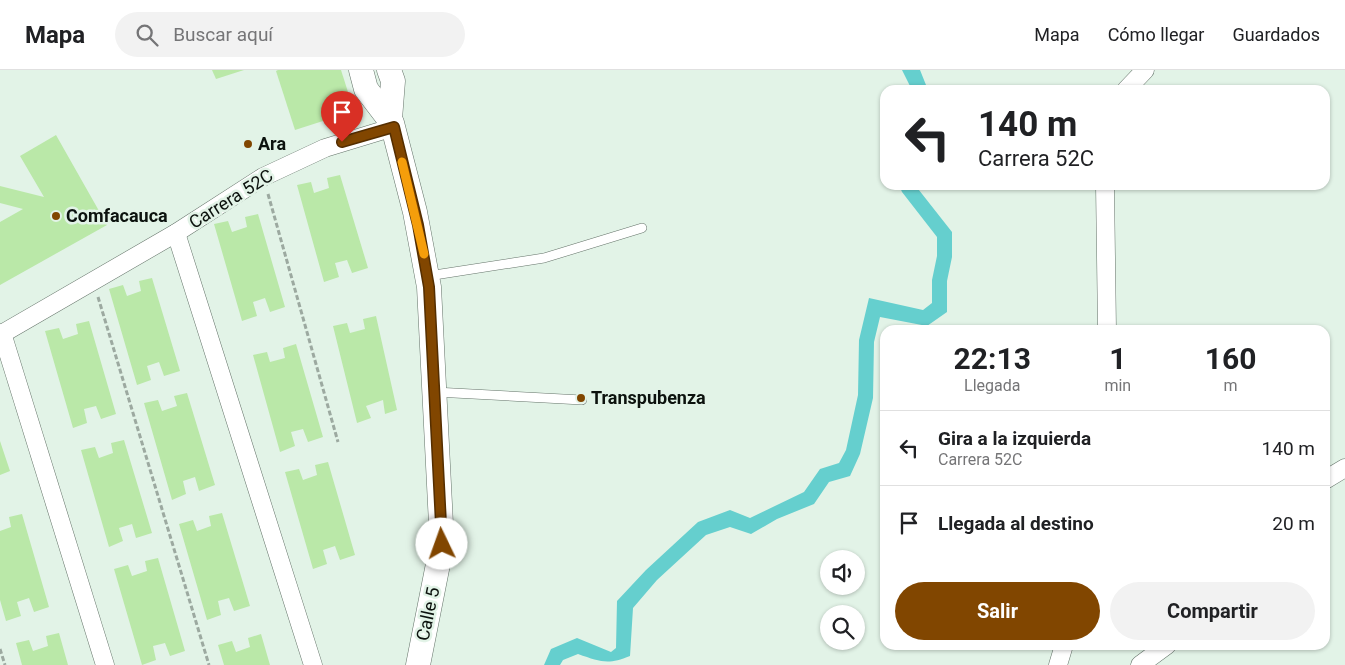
<!DOCTYPE html>
<html lang="es">
<meta charset="utf-8">
<style>
:root{--surface:#fff;--page:#f2f2f2;--text:#202124;--muted:#757577;--line:#e0e0e0;--accent:#814600}
body{margin:0;font-family:Roboto,sans-serif;background:var(--page);color:var(--text);height:100vh;display:flex;flex-direction:column;font-size:19px;white-space:nowrap}
*{box-sizing:border-box;margin:0}
p{font-size:16px;color:var(--muted)}
.icon{flex:none;width:28px;height:28px;fill:none;stroke:currentColor;stroke-width:2;stroke-linecap:round;stroke-linejoin:round}
.map{position:relative;flex:1;overflow:hidden}
.drawer{position:absolute;left:880px;top:255px;width:450px;height:325px;display:flex;flex-direction:column;background:var(--surface);border-radius:15px;box-shadow:0 1px 4px #0004}
.drawer>*{flex:none}
.hud{position:absolute;left:880px;top:15px;width:450px;height:105px;border-radius:15px;box-shadow:0 1px 4px #0004;background:#fff;color:var(--text);overflow:hidden}
.controls{position:absolute;left:820px;top:480px;display:grid;gap:10px}
.controls a{display:grid;place-items:center;width:45px;height:45px;border-radius:50%;background:var(--surface);box-shadow:0 1px 4px #0004;font-size:25px}
.pin{position:absolute;display:grid;place-items:center;width:42px;height:42px;color:#fff;margin:-51px -21px;border-radius:50% 50% 50% 0;rotate:-45deg;box-shadow:0 0 5px #0007}
.pin .icon{rotate:45deg}
.me{position:absolute;width:55px;margin:-28px;rotate:357deg;stroke-linejoin:round;filter:drop-shadow(0 0 4px #0008)}
.turn{display:flex;align-items:center;gap:18px;height:105px;padding:0 15px;font-size:22px}
.turn .icon{width:65px;height:65px;stroke-width:2.5}
.turn b{display:block;font-size:35px;line-height:42px}
.eta{display:flex;justify-content:space-evenly;align-items:center;height:85px;text-align:center}
.eta b{font-size:30px;font-weight:700;line-height:35px}
.button{display:flex;gap:10px;margin-top:auto;padding:10px 15px}
.button a{flex:1;height:58px;border-radius:30px;background:var(--accent);color:#fff;font-size:20px;font-weight:700;line-height:58px;text-align:center}
.button a+a{background:var(--page);color:var(--text)}
ul{padding:0;list-style:none}
li{display:flex;align-items:center;gap:15px;height:75px;padding:0 15px;border-top:1px solid var(--line)}
li div{flex:1}
li b{display:block;font-size:19px}
li em{font-style:normal}
header{display:flex;align-items:center;gap:30px;box-sizing:border-box;height:70px;padding:0 25px;background:var(--surface);border-bottom:1px solid var(--line)}
header strong{font-size:24px}
nav{display:flex;gap:28px;margin-inline-start:auto;font-size:18px}
.search{width:350px;height:45px;background:var(--page);display:flex;align-items:center;gap:12px;box-sizing:border-box;padding:0 18px;border-radius:28px;color:var(--muted);font-size:19px}
.map>svg:first-child{display:block}
.water{fill:#65cfce}
.building{fill:#bae8a8}
.lines{fill:none;stroke-linecap:round;stroke-linejoin:round}
.lane-casing{stroke:#65746a;stroke-width:10}
.street-casing{stroke:#65746a;stroke-width:19}
.secondary-casing{stroke:#65746a;stroke-width:25}
.path{stroke:#9ca9a0;stroke-width:3;stroke-dasharray:5 2.5;stroke-linecap:butt}
.lane{stroke:#fff;stroke-width:9}
.street{stroke:#fff;stroke-width:18}
.secondary{stroke:#fff;stroke-width:24}
.route-casing{stroke:#542e00;stroke-width:12}
.route{stroke:#814600;stroke-width:9}
.slow{stroke:#f59e0b;stroke-width:9}
.poi-dot{fill:#814600;stroke:#e2f3e7;stroke-width:2}
.labels{text-anchor:middle;stroke-width:5;stroke-linejoin:round;paint-order:stroke}
.poi-label{font-size:18px;font-weight:bold;fill:#0c120e;stroke:#e2f3e7;text-anchor:start}
.street-label{font-size:18px;fill:#0c120e;stroke:#e2f3e7}
</style>
<header>
<strong>Mapa</strong>
<div class="search"><svg class="icon" aria-label="search" viewBox="0 0 24 24"><circle cx="10" cy="10" r="6"/><path d="M15 15l6 6"/></svg>Buscar aquí</div>
<nav><a>Mapa</a><a>Cómo llegar</a><a>Guardados</a></nav>
</header>
<div class="map">
<svg width="1345" height="595" viewBox="0 0 1345 595">
<rect width="100%" height="100%" fill="#e2f3e7"/>
<g class="water">
<polygon points="902,0 920,0 928,20 912,20"/>
<path d="M899 115H915L952 162V187L947 211V242L927 256 880 247 874 272 873 328 860 384 850 406 829 412 814 434 777 449 751 464 730 457 706 465 657 510 633 538 630 586C608 595 601 592 578 584L563 590 560 595H544L551 579 577 568 611 582 616 578 617 531 646 500 698 452 730 440 750 448 804 422 820 399 839 393 846 380 858 325 859 270 869 228 923 240 932 233V210L937 186V167L902 122Z"/>
</g>
<g class="building">
<polygon points="212,0 244,0 216,9"/>
<polygon points="278,0 341,0 354,41 295,60 276,1"/>
<polygon points="56,65 107,155 0,215 0,152 23,139 0,133 0,116 44,127 20,86"/>
<polygon points="340,105 368,198 352,203 347,190 335,193 339,207 324,212 297,115 311,112 314,123 329,118 327,108"/>
<polygon points="258,144 285,237 270,242 265,228 253,232 257,246 242,251 214,154 228,151 232,162 247,157 245,147"/>
<polygon points="152,208 180,301 164,306 159,292 147,296 151,310 137,315 109,219 123,215 127,226 141,221 139,211"/>
<polygon points="376,246 397,340 385,344 383,330 366,336 371,348 357,353 333,256 347,253 350,263 365,259 363,249"/>
<polygon points="89,251 116,344 101,349 96,336 84,339 87,353 73,358 45,261 59,258 63,269 78,264 76,254"/>
<polygon points="296,274 323,367 308,372 303,359 291,362 295,376 280,382 253,285 267,282 270,292 285,288 283,278"/>
<polygon points="187,323 215,415 199,421 195,407 183,411 186,424 172,430 144,333 158,330 162,341 177,336 174,326"/>
<polygon points="124,370 152,463 136,468 132,454 119,458 123,471 109,477 81,380 95,377 99,388 113,383 111,373"/>
<polygon points="0,371 10,401 0,405"/>
<polygon points="328,392 355,485 340,490 335,476 323,480 327,494 313,499 285,402 299,399 303,410 317,405 315,395"/>
<polygon points="222,443 250,536 234,541 229,528 218,531 221,545 207,550 179,454 193,450 197,461 211,456 209,446"/>
<polygon points="22,444 49,537 34,542 29,528 17,532 21,546 6,551 0,530 0,461 11,457 9,447"/>
<polygon points="158,488 185,581 170,586 165,573 153,576 156,590 142,595 114,499 128,495 132,506 147,501 145,491"/>
<polygon points="59,563 68,595 22,595 16,573 29,570 33,581 48,576 46,566"/>
<polygon points="261,564 270,595 224,595 218,575 232,571 236,582 250,577 248,568"/>
</g>
<g class="lines">
<g class="lane-casing">
<g id="lane">
<polyline points="428,206 544,188 642,158"/>
<polyline points="435,322 582,330"/>
</g>
</g>
<g class="street-casing">
<g id="street">
<polyline points="1126,20 1145,0"/>
<polyline points="1105,115 1107,260"/>
<polyline points="176,163 313,595"/>
<polyline points="2,263 105,595"/>
<polyline points="0,265 176,163 263,107 325,78 394,57"/>
<polyline points="1325,410 1345,398"/>
<polyline points="1058,595 1064,575"/>
<polyline points="1140,595 1167,575"/>
</g>
</g>
<g class="secondary-casing">
<g id="secondary">
<polyline points="361,0 366,19 392,53 415,142 429,217 442,474 418,595"/>
<polyline points="389,0 393,11 390,49"/>
</g>
</g>
<g class="path">
<polyline points="268,124 338,372"/>
<polyline points="98,227 209,595"/>
<polyline points="0,579 5,595"/>
</g>
<use href="#lane" class="lane"/>
<use href="#street" class="street"/>
<use href="#secondary" class="secondary"/>
</g>
<g class="lines">
<g class="route-casing">
<polyline id="route" points="342,72 394,57 418,155 429,217 442,474"/>
</g>
<use href="#route" class="route"/>
<polyline class="slow" points="402,92 424,184"/>
</g>
<g class="poi-dot">
<circle cx="248" cy="74" r="5"/>
<circle cx="56" cy="146" r="5"/>
<circle cx="581" cy="328" r="5"/>
</g>
<g class="labels">
<g class="poi-label">
<text x="258" y="80">Ara</text>
<text x="66" y="152">Comfacauca</text>
<text x="591" y="334">Transpubenza</text>
</g>
<g class="street-label">
<text transform="translate(231 129) rotate(-32)" y="6">Carrera 52C</text>
<text transform="translate(428 544) rotate(-78)" y="6">Calle 5</text>
</g>
</g>
</svg>
<div class="controls">
<a><svg class="icon" aria-label="sound" viewBox="0 0 24 24"><path d="M4 9h4l5-4v14l-5-4H4zM17 9q2 3 0 6"/></svg></a>
<a><svg class="icon" aria-label="search" viewBox="0 0 24 24"><circle cx="10" cy="10" r="6"/><path d="M15 15l6 6"/></svg></a>
</div>
<div class="pin" style="left:342px;top:72px;background:#d93025"><svg class="icon" aria-label="arrive" viewBox="0 0 24 24"><path d="M6 21V4h12l-3 4 3 4H6"/></svg></div>
<svg class="me" style="left:442px;top:474px" viewBox="-20 -20 40 40"><circle r="19" fill="#fff"/><path d="M0-13L10 11 0 6-10 11z" fill="#814600"/></svg>
<div class="hud">
<div class="turn"><svg class="icon" aria-label="left" viewBox="0 0 24 24"><path d="M17 20v-9H6M10 6l-5 5 5 5"/></svg><div><b>140 m</b>Carrera 52C</div></div>
</div>
<section class="drawer">
<div class="eta">
<div><b>22:13</b><p>Llegada</p></div>
<div><b>1</b><p>min</p></div>
<div><b>160</b><p>m</p></div>
</div>
<ul>
<li><svg class="icon" aria-label="left" viewBox="0 0 24 24"><path d="M17 20v-9H6M10 6l-5 5 5 5"/></svg><div><b>Gira a la izquierda</b><p>Carrera 52C</p></div><em>140 m</em></li>
<li><svg class="icon" aria-label="arrive" viewBox="0 0 24 24"><path d="M6 21V4h12l-3 4 3 4H6"/></svg><div><b>Llegada al destino</b></div><em>20 m</em></li>
</ul>
<div class="button"><a>Salir</a><a>Compartir</a></div>
</section>
</div>
